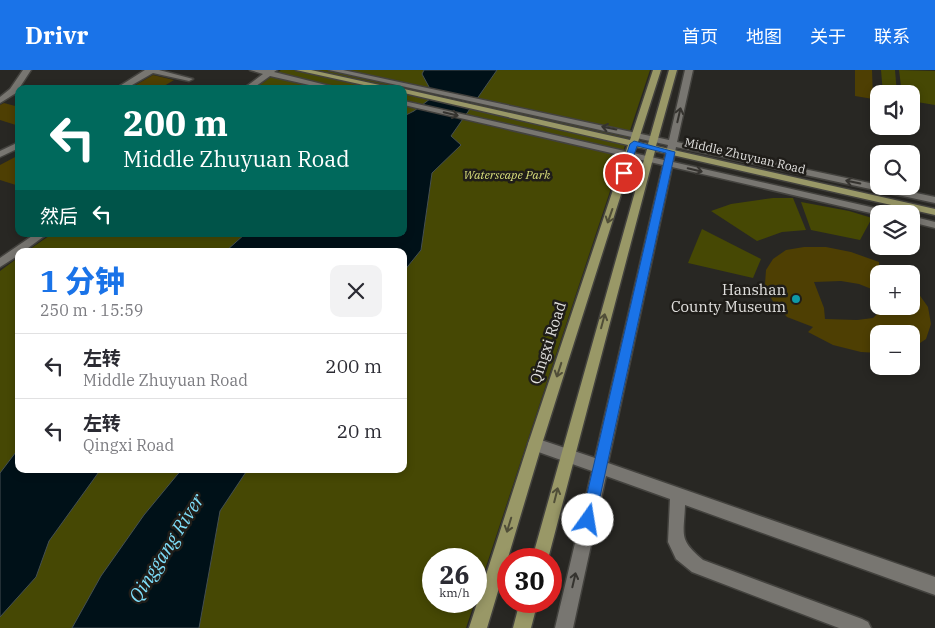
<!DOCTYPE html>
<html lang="zh">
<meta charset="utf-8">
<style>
:root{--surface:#fff;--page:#f2f2f3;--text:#2b2b33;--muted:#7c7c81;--line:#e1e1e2;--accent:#1a73e8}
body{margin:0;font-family:"IBM Plex Serif","Noto Sans SC",serif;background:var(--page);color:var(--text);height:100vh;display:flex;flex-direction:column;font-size:19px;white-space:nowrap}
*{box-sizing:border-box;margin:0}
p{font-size:16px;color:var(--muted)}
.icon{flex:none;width:28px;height:28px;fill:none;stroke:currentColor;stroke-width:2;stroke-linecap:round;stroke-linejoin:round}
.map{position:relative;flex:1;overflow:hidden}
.side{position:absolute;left:15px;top:178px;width:392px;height:225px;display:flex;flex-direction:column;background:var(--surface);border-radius:10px;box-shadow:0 2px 8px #0003}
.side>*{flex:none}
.banner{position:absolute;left:15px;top:15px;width:392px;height:152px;border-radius:10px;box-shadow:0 2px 8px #0003;background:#00695c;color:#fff;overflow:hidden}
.fabs{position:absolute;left:870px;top:15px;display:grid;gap:10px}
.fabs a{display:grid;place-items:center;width:50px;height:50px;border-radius:10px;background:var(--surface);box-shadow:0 2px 8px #0003;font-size:25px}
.speed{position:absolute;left:422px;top:478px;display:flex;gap:10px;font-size:25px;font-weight:700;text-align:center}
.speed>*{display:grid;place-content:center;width:65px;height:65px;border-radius:50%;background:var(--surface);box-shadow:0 2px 8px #0003;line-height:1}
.speed small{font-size:12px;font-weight:400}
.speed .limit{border:8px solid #d22;background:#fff;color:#111}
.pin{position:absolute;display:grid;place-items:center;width:42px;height:42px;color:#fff;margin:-21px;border:2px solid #fff;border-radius:50%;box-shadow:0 1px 5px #0007}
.me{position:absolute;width:55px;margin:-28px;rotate:13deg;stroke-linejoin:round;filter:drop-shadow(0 0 4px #0008)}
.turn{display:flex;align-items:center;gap:18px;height:105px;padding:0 25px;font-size:22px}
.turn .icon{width:65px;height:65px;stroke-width:2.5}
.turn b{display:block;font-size:35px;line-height:42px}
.then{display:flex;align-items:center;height:48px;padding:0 25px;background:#0003;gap:10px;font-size:19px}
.round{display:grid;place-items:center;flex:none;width:52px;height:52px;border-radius:10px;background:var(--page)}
.overview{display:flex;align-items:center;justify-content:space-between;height:85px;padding:0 25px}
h1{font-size:30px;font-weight:800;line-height:38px;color:var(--accent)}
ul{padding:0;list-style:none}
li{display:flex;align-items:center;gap:15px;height:65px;padding:0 25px;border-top:1px solid var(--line)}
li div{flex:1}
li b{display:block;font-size:19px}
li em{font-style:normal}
header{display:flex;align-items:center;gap:30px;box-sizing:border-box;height:70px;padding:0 25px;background:var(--accent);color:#fff}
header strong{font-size:24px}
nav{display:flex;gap:28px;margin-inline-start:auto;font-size:18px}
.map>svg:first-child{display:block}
.green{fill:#464804}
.water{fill:#001118;stroke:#444f53}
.building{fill:#4e3f03}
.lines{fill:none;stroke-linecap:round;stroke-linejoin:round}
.minor-casing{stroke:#43423e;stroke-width:3}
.major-casing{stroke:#43423e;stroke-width:3}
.minor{fill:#787671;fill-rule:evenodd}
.major{fill:#999867;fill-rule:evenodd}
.oneway{stroke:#35332f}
.oneway2{stroke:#504e38}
.route{fill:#1a73e8;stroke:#114b97}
.culture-dot{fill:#0f9aa8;stroke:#1f1d19;stroke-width:2}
.labels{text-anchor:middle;stroke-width:5;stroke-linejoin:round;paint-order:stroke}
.far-street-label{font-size:12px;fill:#e1e0de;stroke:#1f1d19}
.far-park-label{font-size:12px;font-style:italic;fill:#d8dd7b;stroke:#1f1d19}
.poi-label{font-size:15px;fill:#e1e0de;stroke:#1f1d19;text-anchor:end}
.street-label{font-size:15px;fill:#e1e0de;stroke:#1f1d19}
.near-water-label{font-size:19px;font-style:italic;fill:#7fdefa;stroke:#1f1d19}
</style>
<header>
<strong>Drivr</strong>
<nav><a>首页</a><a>地图</a><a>关于</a><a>联系</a></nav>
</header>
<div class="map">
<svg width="935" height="558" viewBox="0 0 935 558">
<rect width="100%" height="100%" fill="#282723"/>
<g class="green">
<polygon points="281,0 650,0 476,527 476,489 434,489 434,531 475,531 466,558 0,558 0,201 19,187 19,399 404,399 404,181 27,181 52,164 404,164 404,19 254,19"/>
<polygon points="881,0 895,0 897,24 883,24"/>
<polygon points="899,0 935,1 935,35 911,31 911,24 902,24"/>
<polygon points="773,128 793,128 806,160 782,162 757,171 711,141 731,134"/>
<polygon points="801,132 849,141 872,148 860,170 811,160"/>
<polygon points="702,159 761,189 753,208 688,193"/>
</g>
<g class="water">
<polygon points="424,0 497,0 451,66 461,75 432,103 421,180 404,201 404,181 226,181 245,164 404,164 404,46 414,41 434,26 422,4"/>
<polygon points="19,378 19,399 101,399 49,471 36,507 0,547 0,403"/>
<polygon points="182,399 248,399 220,441 199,558 72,558 101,506 144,445"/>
</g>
<g class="building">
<polygon points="855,0 872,0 873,29 855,26"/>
<polygon points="153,5 174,10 159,19 134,16"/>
<polygon points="4,33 19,37 19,56 0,50 0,35"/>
<polygon points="19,85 19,116 0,110 0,95"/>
<polygon points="804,177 826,177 851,182 879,192 879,222 859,214 841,211 814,212 824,238 825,249 857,250 873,248 885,236 911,236 911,213 928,237 931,254 926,269 911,279 911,264 879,264 879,283 861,282 833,275 808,262 813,257 787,247 772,230 765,214 766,200 773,189 786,180"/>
</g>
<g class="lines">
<g class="minor-casing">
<g id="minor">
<polygon points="23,0 31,0 16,23 0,33 0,27 10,19"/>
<polygon points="145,0 159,0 193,9 189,11 153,3 125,19 115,19"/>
<polygon points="250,0 277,0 274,2 342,19 327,19 270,6 252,19 243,19 263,4"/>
<path d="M329 0H343L669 70 685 0H693L677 72 935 127V133L676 77 673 92 888 141 893 144 879 145 672 97 608 393 935 507V525L685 435C684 466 678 469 703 490L862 549 868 552 871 558H839L692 502 676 489 668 472 670 429 606 406 573 558H555L592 401 530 379 528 374 530 369 535 368 595 388 663 95 404 35V31L664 90 668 75Z"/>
<polygon points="19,72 19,78 0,87 0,81"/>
<polygon points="911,146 935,152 935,158 911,152"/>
<polygon points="35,164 47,164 24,181 19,181 19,185 0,197 0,188"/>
</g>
</g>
<g class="major-casing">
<g id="major">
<polygon points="296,0 311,0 398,19 382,19"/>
<polygon points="653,0 661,0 638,72 648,74 669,0 677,0 656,76 935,139 935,145 655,81 548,489 532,489 647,79 636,77 542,374 487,558 469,558 528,374 628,75 404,23 404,19 630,70"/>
<polygon points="520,531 538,531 531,558 513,558"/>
</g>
</g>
<use href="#minor" class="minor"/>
<use href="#major" class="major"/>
</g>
<defs><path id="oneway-shaft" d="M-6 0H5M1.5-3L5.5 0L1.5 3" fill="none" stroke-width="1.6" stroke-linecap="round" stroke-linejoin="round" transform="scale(1.25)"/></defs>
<g class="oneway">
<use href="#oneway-shaft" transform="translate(451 44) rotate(13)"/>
<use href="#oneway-shaft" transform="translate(679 45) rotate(-77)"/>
<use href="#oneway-shaft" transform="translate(609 58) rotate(-168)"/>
<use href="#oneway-shaft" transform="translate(695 100) rotate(13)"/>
<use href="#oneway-shaft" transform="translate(853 112) rotate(-168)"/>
<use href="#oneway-shaft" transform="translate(574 510) rotate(-77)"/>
</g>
<g class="oneway2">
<use href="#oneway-shaft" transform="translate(610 146) rotate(109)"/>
<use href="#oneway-shaft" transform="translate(603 251) rotate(-75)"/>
<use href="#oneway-shaft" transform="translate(559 300) rotate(108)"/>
<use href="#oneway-shaft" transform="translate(556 425) rotate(-76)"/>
<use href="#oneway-shaft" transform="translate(509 455) rotate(107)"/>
</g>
<polygon class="route" points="634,71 675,82 595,450 593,456 588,458 583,456 581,450 666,83 637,76 628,103 621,105 620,103 630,74"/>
<circle class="culture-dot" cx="796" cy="229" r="5"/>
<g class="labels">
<g class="far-street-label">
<text transform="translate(745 86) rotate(13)" y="4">Middle Zhuyuan Road</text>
</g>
<g class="far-park-label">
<text x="507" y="109">Waterscape Park</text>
</g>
<g class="poi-label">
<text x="786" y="225">Hanshan<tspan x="786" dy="17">County Museum</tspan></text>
</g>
<g class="street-label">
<text transform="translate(548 273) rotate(-72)" y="5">Qingxi Road</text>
</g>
<g class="near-water-label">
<text transform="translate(166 478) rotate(-58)" y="7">Qinggang River</text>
</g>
</g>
</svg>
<div class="fabs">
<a><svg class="icon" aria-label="sound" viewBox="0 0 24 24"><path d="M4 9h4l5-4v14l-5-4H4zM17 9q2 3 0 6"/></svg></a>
<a><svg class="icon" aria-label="search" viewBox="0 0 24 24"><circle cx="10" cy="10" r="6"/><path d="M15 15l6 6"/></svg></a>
<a><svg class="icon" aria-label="layers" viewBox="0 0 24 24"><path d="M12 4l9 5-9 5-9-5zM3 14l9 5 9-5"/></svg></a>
<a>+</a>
<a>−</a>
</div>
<div class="speed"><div>26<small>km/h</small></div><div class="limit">30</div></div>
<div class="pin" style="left:624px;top:103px;background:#d93025"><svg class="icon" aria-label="arrive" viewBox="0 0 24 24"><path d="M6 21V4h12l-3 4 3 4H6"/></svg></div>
<svg class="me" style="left:588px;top:450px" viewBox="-20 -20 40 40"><circle r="19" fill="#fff"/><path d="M0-13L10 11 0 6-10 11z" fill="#1a73e8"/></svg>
<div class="banner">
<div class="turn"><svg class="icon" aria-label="left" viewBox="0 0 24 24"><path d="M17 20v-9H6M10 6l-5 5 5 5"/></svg><div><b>200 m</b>Middle Zhuyuan Road</div></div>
<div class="then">然后<svg class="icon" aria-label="left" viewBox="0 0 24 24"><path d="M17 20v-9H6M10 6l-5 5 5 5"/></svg></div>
</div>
<section class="side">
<div class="overview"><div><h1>1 分钟</h1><p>250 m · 15:59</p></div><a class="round"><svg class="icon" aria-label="close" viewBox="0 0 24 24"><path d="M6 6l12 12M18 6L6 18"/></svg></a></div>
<ul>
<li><svg class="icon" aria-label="left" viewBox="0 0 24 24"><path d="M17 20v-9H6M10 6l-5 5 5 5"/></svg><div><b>左转</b><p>Middle Zhuyuan Road</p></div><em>200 m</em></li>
<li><svg class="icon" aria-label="left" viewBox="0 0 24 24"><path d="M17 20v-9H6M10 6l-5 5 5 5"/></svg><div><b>左转</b><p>Qingxi Road</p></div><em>20 m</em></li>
</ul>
</section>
</div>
